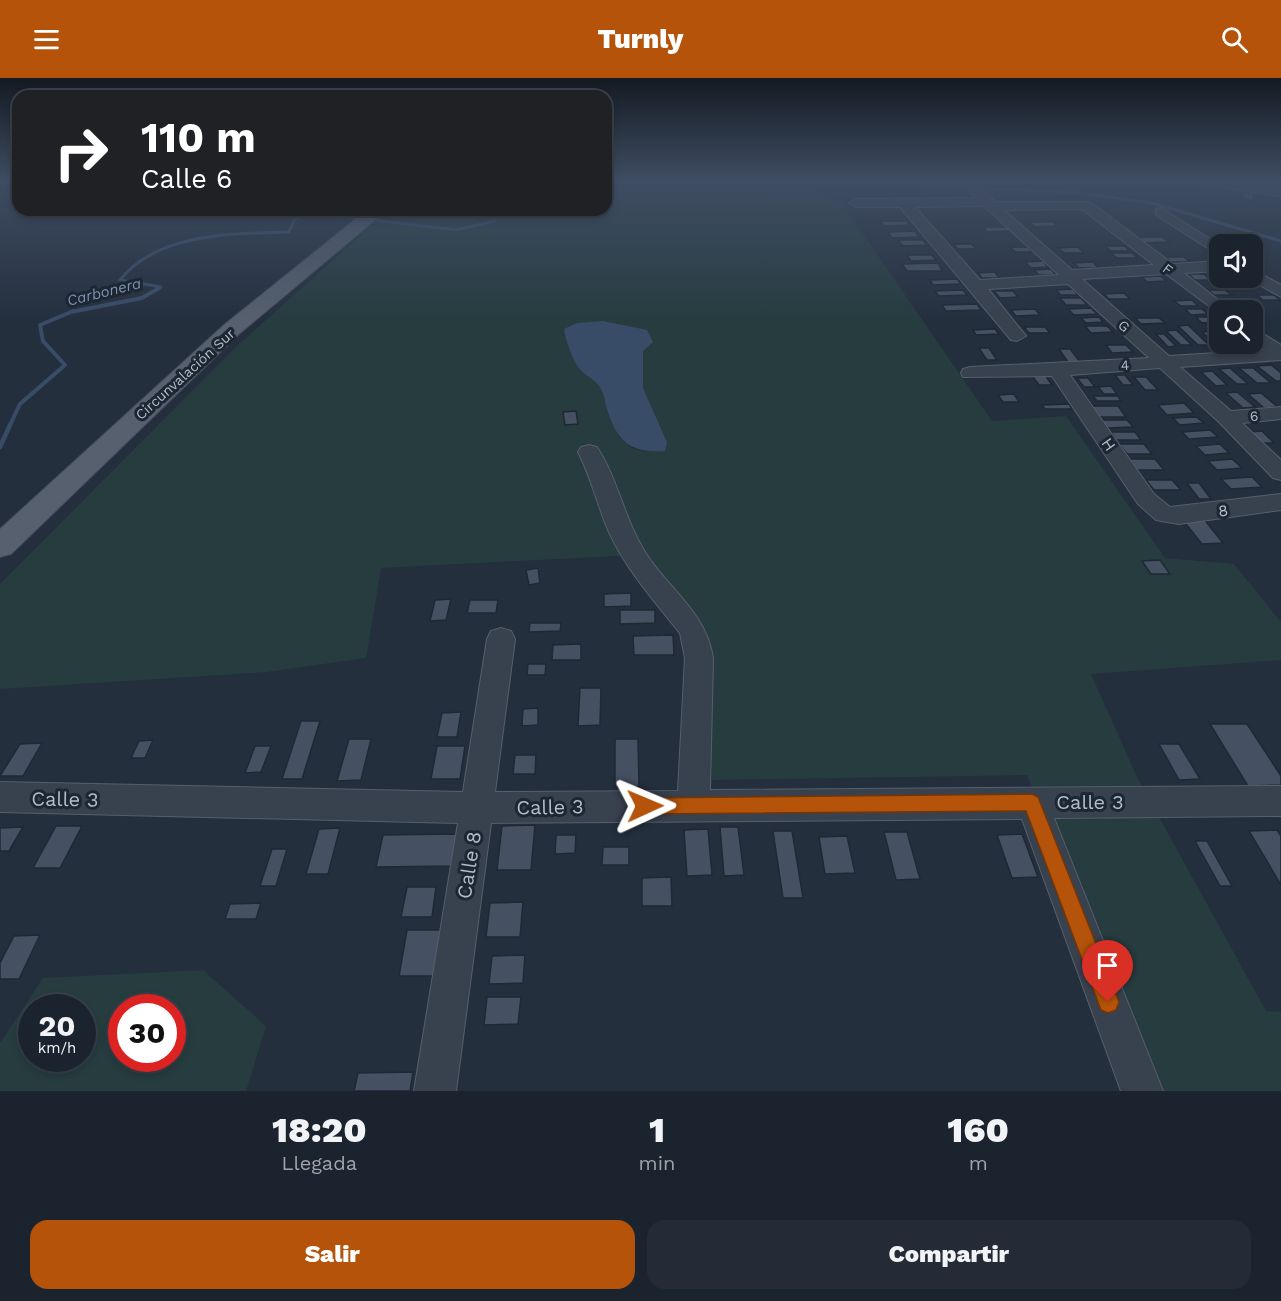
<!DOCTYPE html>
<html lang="es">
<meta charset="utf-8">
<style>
:root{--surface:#1b232e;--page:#242b36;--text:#f1f3f6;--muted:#a0a4aa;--line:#39404a;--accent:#b45309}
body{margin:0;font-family:"Work Sans",sans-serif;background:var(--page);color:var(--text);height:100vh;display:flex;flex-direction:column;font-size:22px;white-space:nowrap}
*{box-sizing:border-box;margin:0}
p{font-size:20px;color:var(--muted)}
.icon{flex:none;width:33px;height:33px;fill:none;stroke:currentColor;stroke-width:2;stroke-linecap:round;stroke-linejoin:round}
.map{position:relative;height:1013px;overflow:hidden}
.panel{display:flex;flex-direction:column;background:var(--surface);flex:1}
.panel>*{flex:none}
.top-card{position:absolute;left:12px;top:12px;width:600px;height:126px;border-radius:18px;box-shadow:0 3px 9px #0003,0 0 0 2px var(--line);background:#202124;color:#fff;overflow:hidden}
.tools{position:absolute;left:1209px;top:156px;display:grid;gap:12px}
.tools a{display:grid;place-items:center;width:54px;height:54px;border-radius:12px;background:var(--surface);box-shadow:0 3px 9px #0003,0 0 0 2px var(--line);font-size:30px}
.speed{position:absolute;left:18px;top:916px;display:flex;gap:12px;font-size:30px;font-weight:700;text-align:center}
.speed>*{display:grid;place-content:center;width:78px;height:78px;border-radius:50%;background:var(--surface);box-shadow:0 3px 9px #0003,0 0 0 2px var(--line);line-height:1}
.speed small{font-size:15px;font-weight:400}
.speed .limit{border:9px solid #d22;background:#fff;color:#111}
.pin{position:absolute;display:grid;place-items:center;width:51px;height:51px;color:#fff;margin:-62px -26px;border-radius:50% 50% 50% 0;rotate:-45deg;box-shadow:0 0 6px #0007}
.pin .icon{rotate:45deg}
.me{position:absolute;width:66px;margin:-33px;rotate:89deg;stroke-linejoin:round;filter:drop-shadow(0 0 4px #0008)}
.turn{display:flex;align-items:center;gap:21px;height:126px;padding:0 30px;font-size:27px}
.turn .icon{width:78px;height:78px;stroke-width:2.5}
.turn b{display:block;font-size:42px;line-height:51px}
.eta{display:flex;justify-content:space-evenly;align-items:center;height:102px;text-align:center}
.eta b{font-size:36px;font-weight:800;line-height:42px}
.action{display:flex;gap:12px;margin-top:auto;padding:12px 30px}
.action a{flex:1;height:69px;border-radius:18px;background:var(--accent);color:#fff;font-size:24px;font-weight:800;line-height:69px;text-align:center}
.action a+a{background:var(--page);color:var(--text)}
header{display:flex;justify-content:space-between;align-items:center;height:78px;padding:0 30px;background:var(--accent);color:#fff;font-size:27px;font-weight:800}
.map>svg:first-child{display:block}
.green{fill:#263c3f;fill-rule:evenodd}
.water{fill:#394c67}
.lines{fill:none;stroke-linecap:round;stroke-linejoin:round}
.stream-far2{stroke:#394c67;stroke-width:3}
.stream-far1{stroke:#394c67;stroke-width:4}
.stream{stroke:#394c67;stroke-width:4.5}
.building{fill:#455162;stroke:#1f2835;stroke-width:1.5}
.minor-casing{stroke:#565f6c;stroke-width:2}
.major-casing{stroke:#414a57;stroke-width:2}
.minor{fill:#38414e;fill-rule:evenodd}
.major{fill:#56606e;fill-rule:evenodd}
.route{fill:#b45309;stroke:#753606;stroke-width:1.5}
.labels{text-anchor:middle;stroke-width:6;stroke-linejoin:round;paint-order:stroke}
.far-street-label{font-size:14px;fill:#b4bcc9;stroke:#1d2633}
.far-water-label{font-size:15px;font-style:italic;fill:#7c92b1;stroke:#1d2633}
.street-label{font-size:16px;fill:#b4bcc9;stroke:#1d2633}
.near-street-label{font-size:20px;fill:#b4bcc9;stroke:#1d2633}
</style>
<header><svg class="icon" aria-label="menu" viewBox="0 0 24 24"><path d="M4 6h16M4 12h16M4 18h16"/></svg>Turnly<svg class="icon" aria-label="search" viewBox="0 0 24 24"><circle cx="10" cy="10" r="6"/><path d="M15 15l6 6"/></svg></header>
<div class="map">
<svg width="1281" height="1013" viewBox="0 0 1281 1013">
<rect width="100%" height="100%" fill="#242f3e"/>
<g class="green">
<path d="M606 102H843L805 104 814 116 843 127 992 343 1066 338 1165 480 1234 486 1281 544V582L1091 596 1138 701 1266 933 1281 934V1013H1155L1027 697 712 702 708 564 634 477 381 490 366 580 267 594 0 611V506L238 267 370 149 392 132H606ZM566 262 643 273V310L667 364 646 374 632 370 619 359 610 340 601 309Z"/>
<path d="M203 892 266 948 246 1013H0V965L43 900ZM32 930H82V981H32ZM122 930H172V981H122Z"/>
</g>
<path class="water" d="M603 243 647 252 653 264 643 273V310L667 364 665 373C630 375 617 364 607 331 605 325 604 315 600 309 595 301 585 298 579 290 572 281 566 263 564 251L577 245Z"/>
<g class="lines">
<g class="stream-far2">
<polyline points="861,102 964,109"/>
<polyline points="980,110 1078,115 1152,125 1281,163"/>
<path d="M156 212 161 209 120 202C158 154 234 156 289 154L295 140 302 138 350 139 456 152 494 143 497 138 485 132"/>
</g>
<polyline class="stream-far1" points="9,349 20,326 65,287 43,263 40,247 71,234 142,220 159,210"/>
<polyline class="stream" points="0,369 10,347"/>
</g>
<g class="building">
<polygon points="1242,112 1253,113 1254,123 1243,121"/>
<polygon points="881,143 906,143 910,147 884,148"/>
<polygon points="1030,144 1053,144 1057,148 1035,149"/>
<polygon points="983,149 1007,149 1011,153 987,154"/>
<polygon points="915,153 919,159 892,160 888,154"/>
<polygon points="1139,159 1162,159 1169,164 1145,165"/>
<polygon points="899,162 923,162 927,167 902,168"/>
<polygon points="954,166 972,166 976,171 957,171"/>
<polygon points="1105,168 1124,168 1130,173 1111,173"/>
<polygon points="1010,169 1028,169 1032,174 1015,174"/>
<polygon points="1078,169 1084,175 1064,175 1058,170"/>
<polygon points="1111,175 1132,175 1138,180 1117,180"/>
<polygon points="907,177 932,177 936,182 911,183"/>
<polygon points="1166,179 1184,179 1190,184 1171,184"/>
<polygon points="1043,183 1048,189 1031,190 1025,184"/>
<polygon points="1093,184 1098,190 1079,190 1074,185"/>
<polygon points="938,185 942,193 907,193 902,186"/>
<polygon points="1051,191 1056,197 1039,197 1034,192"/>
<polygon points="995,194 999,200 982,200 978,195"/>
<polygon points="1188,196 1204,196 1211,202 1195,202"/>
<polygon points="1161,198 1166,203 1147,204 1142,199"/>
<polygon points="957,201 961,206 933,207 930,202"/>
<polygon points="1252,201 1259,207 1237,207 1230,202"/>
<polygon points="1073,211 1078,217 1061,217 1056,212"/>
<polygon points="963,212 967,217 939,218 935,213"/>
<polygon points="1208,212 1225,212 1232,217 1214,217"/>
<polygon points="994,213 1013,213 1018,219 1000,220"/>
<polygon points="1124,215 1130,221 1109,221 1104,216"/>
<polygon points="1257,217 1274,217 1280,222 1263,222"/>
<polygon points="1060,220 1081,220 1087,227 1066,227"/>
<polygon points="1237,220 1243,225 1224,226 1218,221"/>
<polygon points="1192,222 1198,228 1181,228 1174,223"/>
<polygon points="977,226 981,232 946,233 942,227"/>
<polygon points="1091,230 1097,236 1074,237 1068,231"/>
<polygon points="1035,231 1040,237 1016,238 1011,232"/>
<polygon points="1185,231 1202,231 1208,236 1191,237"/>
<polygon points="1099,239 1103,244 1086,245 1081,240"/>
<polygon points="1196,239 1212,239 1218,244 1202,245"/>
<polygon points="1135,240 1159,240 1165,245 1141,246"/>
<polygon points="1188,247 1209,267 1198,267 1178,248"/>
<polygon points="1085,248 1107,248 1113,254 1091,255"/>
<polygon points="1024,249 1045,249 1050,255 1029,255"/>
<polygon points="995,251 999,256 976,257 973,252"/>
<polygon points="1176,252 1192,267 1181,267 1166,253"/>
<polygon points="1213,253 1220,259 1220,266 1228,266 1216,267 1202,254"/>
<polygon points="1156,256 1164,256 1176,268 1168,269"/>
<polygon points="1106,267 1126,267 1133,274 1112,275"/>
<polygon points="979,270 989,270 997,282 987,282"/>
<polygon points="1059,271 1070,271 1080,284 1068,284"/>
<polygon points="1271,287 1281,295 1281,303 1276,303 1257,288"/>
<polygon points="1230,290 1248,306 1237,306 1219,291"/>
<polygon points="1239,290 1253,290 1271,305 1257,305"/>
<polygon points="1212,293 1227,307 1216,308 1201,294"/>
<polygon points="1031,296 1044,296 1052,307 1039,307"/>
<polygon points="1115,297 1125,297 1133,307 1123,307"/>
<polygon points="1134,299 1146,299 1158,312 1145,312"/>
<polygon points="1077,300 1088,300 1095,309 1084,309"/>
<polygon points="1111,308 1117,316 1104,316 1098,309"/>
<polygon points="1237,314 1255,329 1243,330 1226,315"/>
<polygon points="1261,315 1278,329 1264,330 1248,316"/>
<polygon points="1014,316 1019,324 1003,324 998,317"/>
<polygon points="1093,318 1118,318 1121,323 1097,323"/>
<polygon points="1184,325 1194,335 1167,337 1158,327"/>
<polygon points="1069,326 1072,331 1045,331 1042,327"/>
<polygon points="1090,328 1118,328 1126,339 1098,339"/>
<polygon points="576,333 578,346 565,347 563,334"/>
<polygon points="1196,339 1204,345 1180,347 1173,340"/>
<polygon points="1101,342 1127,342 1133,349 1106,350"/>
<polygon points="1210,352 1218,359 1189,361 1182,354"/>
<polygon points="1262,353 1274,365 1262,365 1250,354"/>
<polygon points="1111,354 1135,354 1141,362 1116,362"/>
<polygon points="1119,366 1144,366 1152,376 1127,376"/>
<polygon points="1220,366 1229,375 1205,377 1196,368"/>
<polygon points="1129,381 1155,381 1164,392 1137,392"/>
<polygon points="1232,381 1242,390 1217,392 1208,383"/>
<polygon points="1252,399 1262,409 1231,411 1221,401"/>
<polygon points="1146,402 1172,402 1181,412 1154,412"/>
<polygon points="1187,405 1199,405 1211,421 1199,421"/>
<polygon points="1203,440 1223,465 1202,466 1182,441"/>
<polygon points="1160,482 1170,496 1151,496 1142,483"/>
<polygon points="538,490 540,505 529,507 526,492"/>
<polygon points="631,515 631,528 604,529 604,516"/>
<polygon points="451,521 446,542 430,543 435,522"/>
<polygon points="470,522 498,522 496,535 467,535"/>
<polygon points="620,532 655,532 655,545 620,546"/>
<polygon points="530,545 561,545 560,553 529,554"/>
<polygon points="673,557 674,577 634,577 633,558"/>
<polygon points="581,566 581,582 552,582 553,567"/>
<polygon points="528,586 546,586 545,597 527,597"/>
<polygon points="580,610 601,610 600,647 578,648"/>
<polygon points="538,630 538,647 522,648 523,631"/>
<polygon points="461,634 457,659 437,659 442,635"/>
<polygon points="301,643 320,643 302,701 282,701"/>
<polygon points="1210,646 1247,646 1281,698 1281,707 1248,708"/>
<polygon points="349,661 371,661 361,702 337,703"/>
<polygon points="615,661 638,661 639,709 615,709"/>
<polygon points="153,662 145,680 131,680 139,663"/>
<polygon points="42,665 23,698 0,698 20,666"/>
<polygon points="1159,666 1179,666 1200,701 1179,702"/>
<polygon points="255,668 271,668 261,694 245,695"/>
<polygon points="437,668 465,668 460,701 431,701"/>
<polygon points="515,677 536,677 535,696 513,696"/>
<polygon points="535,747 531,792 497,792 502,748"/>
<polygon points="56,748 82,748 60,790 33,790"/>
<polygon points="23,749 9,773 0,773 0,750"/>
<polygon points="720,749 738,749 744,797 724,798"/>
<polygon points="340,750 328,796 306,796 319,751"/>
<polygon points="708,751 712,797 687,798 684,752"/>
<polygon points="1277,752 1281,758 1281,807 1249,753"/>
<polygon points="773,753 792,753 803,820 783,820"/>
<polygon points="884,754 907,754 920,801 896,802"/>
<polygon points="457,756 451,788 376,789 383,757"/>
<polygon points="1022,756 1038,799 1012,800 997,757"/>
<polygon points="556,757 576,757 575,775 555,776"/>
<polygon points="847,758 855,795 825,796 819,759"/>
<polygon points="1195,763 1207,763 1232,808 1220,808"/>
<polygon points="603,769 629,769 629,787 602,787"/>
<polygon points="272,771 287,771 276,808 260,808"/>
<polygon points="671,799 672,828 642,828 642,800"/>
<polygon points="407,809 436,809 432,839 401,839"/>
<polygon points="523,824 520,859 486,859 490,825"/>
<polygon points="261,825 256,841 225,841 230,826"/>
<polygon points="407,852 442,852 434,898 399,898"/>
<polygon points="40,857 19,901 0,901 0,885 14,858"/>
<polygon points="525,877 523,905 489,906 492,878"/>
<polygon points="487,919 521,919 518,946 484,947"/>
<polygon points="413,994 410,1013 354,1013 358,995"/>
</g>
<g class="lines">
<g class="minor-casing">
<g id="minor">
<path d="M961 102H974L995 124H1090L1173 186 1220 183V193L1184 195 1231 232H1220V236L1166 196 1082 201 1169 278 1264 272 1252 263V249L1281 267V282L1180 289 1231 333 1281 329V341L1242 345 1281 382V402L1273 400 1219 344 1160 290 1070 297 1154 416 1170 429 1281 416V432L1179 446 1156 442 1138 426 1052 298 963 299 961 295 963 291 970 289 1149 280 1068 206 988 211 1026 258 1017 263 1011 262 900 129H856L849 125 856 121 975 120ZM984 128 1059 197 980 202 915 129ZM1082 131 1154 187 1072 192 1004 132Z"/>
<polygon points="1193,102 1228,102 1281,110 1281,118 1199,106"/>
<polygon points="1161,130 1220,167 1220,178 1156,137 1156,131"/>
<polygon points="1252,191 1281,207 1281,219 1247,200 1252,200"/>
<path d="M589 367 597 369C619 403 625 444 647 477 670 512 707 536 713 580L710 712 1281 708V738L1054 740 1163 1013H1121L1022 741 491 745 456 1013H414L458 745 0 734V704L463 714 487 561 491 553 501 550 511 553 515 561 495 714 678 713 685 580 680 555C654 523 625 490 608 452 597 426 591 399 578 374L581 369Z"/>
</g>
</g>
<g class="major-casing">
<polygon id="major" points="367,132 387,132 239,256 11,476 0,479 0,451 224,247"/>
</g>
<use href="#minor" class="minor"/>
<use href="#major" class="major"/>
</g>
<linearGradient id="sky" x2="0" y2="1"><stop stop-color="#141a22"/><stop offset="0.42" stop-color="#3f4d63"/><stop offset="1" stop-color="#3f4d63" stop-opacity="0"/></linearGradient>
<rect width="1281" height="244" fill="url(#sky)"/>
<polygon class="route" points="1032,716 1038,719 1040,724 1119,924 1116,932 1108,935 1101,932 1098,924 1026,733 645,736 639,734 636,728 639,722 645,720"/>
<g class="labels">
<g class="far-street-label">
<text transform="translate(1168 191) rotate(37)" y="5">F</text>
<text transform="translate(1124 248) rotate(42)" y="5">G</text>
<text transform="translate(1125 287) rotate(-4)" y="5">4</text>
<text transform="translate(185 296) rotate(-42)" y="5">Circunvalación Sur</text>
<text transform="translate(1254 338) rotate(-5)" y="5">6</text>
</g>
<g class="far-water-label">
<text transform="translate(104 214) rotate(-14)" y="5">Carbonera</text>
</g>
<g class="street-label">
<text transform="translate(1109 366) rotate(55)" y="6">H</text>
<text transform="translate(1223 432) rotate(-8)" y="6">8</text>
</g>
<g class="near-street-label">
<text transform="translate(65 721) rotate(1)" y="7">Calle 3</text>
<text x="1090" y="731">Calle 3</text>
<text transform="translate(550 729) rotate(-1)" y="7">Calle 3</text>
<text transform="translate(469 787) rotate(-81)" y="7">Calle 8</text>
</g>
</g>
</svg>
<div class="tools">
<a><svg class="icon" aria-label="sound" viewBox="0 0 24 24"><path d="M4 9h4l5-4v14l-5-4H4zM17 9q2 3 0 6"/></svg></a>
<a><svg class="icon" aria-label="search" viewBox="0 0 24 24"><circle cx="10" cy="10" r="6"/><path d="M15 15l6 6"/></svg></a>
</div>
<div class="speed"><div>20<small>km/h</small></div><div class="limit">30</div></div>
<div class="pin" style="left:1108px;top:924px;background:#d93025"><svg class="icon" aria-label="arrive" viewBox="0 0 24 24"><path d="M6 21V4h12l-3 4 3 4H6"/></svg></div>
<svg class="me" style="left:645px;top:728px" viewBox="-20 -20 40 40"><path d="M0-17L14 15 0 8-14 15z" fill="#b45309" stroke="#fff" stroke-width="4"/></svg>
<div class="top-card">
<div class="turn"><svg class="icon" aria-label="right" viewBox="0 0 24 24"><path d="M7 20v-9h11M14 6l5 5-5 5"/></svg><div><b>110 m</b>Calle 6</div></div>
</div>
</div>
<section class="panel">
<div class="eta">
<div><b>18:20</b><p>Llegada</p></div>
<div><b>1</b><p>min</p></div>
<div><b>160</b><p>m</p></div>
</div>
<div class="action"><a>Salir</a><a>Compartir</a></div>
</section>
